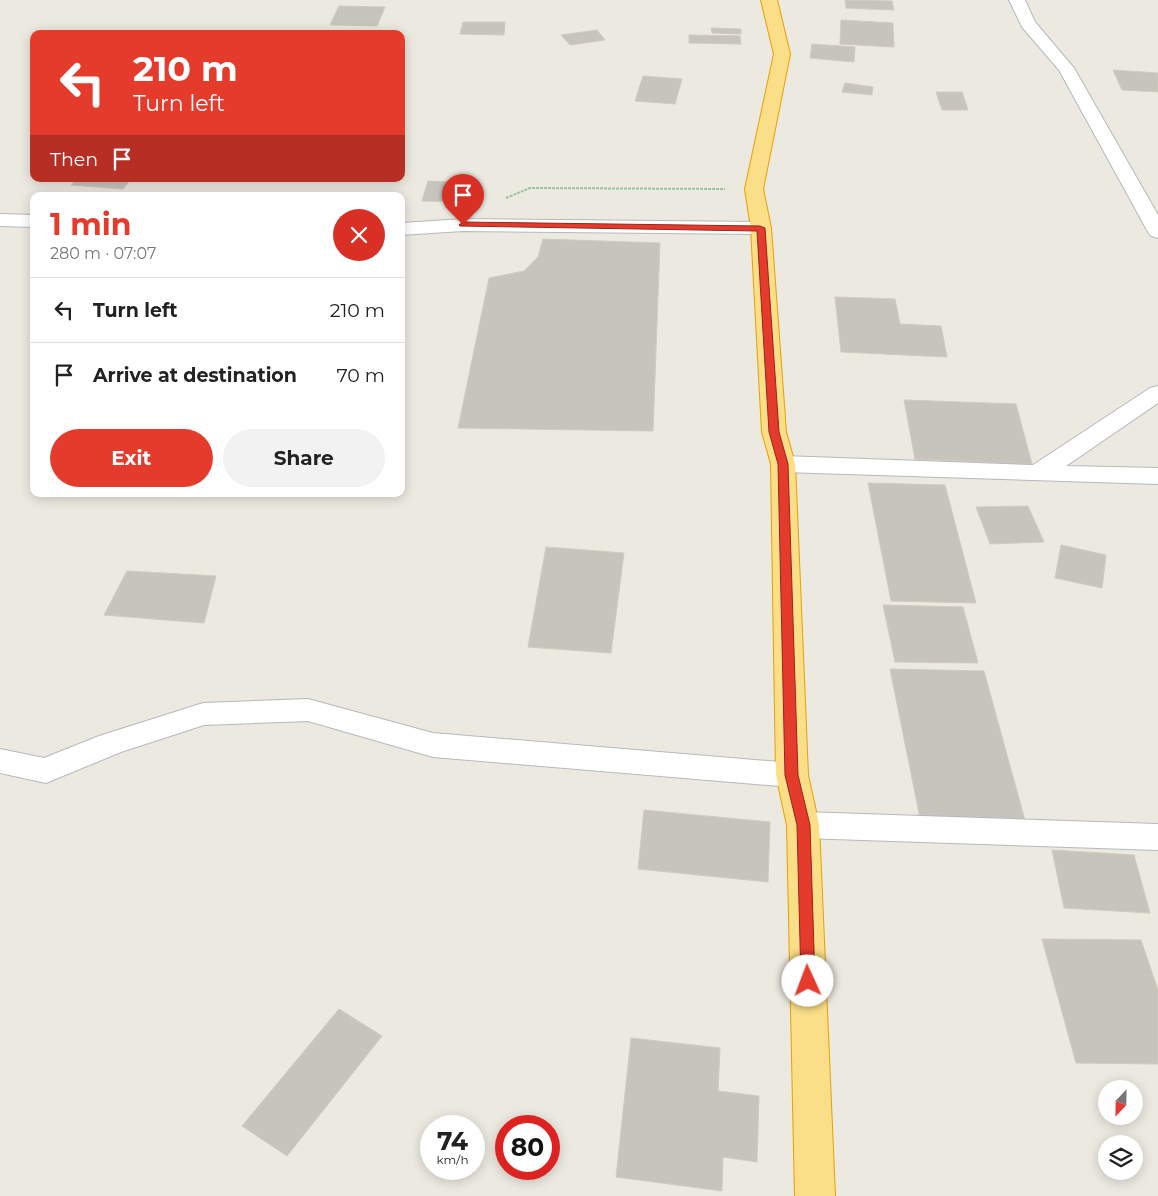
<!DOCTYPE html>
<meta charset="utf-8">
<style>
:root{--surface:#fff;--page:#f2f2f2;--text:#222;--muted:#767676;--line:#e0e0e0;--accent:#e53b2d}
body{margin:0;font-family:Montserrat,sans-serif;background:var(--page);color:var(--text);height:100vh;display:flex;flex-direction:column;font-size:19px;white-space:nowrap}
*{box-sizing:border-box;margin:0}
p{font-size:16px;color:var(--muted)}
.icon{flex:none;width:28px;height:28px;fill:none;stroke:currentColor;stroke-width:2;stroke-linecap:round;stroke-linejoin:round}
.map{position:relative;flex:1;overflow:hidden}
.sheet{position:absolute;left:30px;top:192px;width:375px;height:305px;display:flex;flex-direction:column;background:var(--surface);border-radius:10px;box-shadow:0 2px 12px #0003}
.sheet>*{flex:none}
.top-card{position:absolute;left:30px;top:30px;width:375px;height:152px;border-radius:10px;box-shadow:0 2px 12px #0003;background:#e53b2d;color:#fff;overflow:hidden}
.needle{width:32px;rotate:202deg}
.buttons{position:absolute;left:1098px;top:1080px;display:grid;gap:10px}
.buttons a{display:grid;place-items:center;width:45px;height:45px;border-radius:50%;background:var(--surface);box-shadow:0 2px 12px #0003;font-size:25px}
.speed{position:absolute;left:420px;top:1115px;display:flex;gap:10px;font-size:25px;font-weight:700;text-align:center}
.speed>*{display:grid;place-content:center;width:65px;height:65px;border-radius:50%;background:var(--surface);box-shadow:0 2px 12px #0003;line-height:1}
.speed small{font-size:12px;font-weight:400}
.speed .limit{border:8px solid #d22;background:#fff;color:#111}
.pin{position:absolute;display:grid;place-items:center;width:42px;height:42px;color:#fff;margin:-51px -21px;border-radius:50% 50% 50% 0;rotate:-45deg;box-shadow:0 0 5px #0007}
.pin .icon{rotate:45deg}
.me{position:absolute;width:55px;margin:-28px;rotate:358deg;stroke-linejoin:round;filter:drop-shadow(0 0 4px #0008)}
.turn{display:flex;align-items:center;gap:18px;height:105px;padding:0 20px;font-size:22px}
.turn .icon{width:65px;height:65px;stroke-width:2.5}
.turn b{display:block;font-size:35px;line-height:42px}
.then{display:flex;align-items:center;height:48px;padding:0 20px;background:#0003;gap:10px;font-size:19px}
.round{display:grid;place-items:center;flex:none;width:52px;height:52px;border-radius:26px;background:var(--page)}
.overview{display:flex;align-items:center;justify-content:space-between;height:85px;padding:0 20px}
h1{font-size:30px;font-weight:700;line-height:38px;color:var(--accent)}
.cta{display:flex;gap:10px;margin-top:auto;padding:10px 20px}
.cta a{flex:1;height:58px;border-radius:30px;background:var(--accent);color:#fff;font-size:20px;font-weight:700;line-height:58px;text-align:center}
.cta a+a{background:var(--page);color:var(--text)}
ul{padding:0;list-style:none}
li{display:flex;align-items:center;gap:15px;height:65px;padding:0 20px;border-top:1px solid var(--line)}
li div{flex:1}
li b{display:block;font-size:19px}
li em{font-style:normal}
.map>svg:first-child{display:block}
.building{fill:#c6c4bd;stroke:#d0cbbe}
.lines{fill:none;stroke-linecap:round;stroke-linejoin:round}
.minor-casing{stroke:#b6b8bd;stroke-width:2}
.highway-casing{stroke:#e6a005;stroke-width:2}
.path{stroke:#96c4a3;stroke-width:2;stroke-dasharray:3 1;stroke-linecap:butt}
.minor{fill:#fff;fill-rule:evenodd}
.highway{fill:#fade88;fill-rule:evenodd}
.route{fill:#e53b2d;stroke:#95261d}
</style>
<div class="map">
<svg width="1158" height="1196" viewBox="0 0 1158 1196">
<rect width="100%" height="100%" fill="#ece9e0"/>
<g class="building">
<polygon points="845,0 892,1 894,10 846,8"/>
<polygon points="339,6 385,7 377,26 330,25"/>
<polygon points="841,20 893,23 894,47 840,44"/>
<polygon points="463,22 505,22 504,35 460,34"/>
<polygon points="711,28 741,29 741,34 712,33"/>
<polygon points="597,30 605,40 570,45 561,35"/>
<polygon points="689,35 740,36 741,44 689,43"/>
<polygon points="812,44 855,47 854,62 810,58"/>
<polygon points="1113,70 1158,73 1158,92 1122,90"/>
<polygon points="643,76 682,79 675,104 635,101"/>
<polygon points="845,83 873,87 872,95 842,92"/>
<polygon points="936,92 962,92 968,110 942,110"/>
<polygon points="77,179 131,179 123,189 71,185"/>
<polygon points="428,181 471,183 466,202 422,201"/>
<polygon points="543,239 660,243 653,431 458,428 489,278 524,271 538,257"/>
<polygon points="835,297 895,299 900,324 941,326 947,357 841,352"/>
<polygon points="904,400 1016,404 1032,464 915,459"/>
<polygon points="868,483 945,485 976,603 891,601"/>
<polygon points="1028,506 1044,542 990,544 976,507"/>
<polygon points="1061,545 1106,555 1102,588 1055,578"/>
<polygon points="546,547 624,553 611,653 528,647"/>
<polygon points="127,571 216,576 204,623 104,615"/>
<polygon points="883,605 963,607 978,663 895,662"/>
<polygon points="890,669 984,671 1026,824 921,823"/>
<polygon points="644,810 770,822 768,882 638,869"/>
<polygon points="1052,850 1134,855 1150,913 1064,908"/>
<polygon points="1042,939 1141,940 1158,990 1158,1064 1076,1063"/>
<polygon points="339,1009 382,1036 287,1156 242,1126"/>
<polygon points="631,1038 720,1048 718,1091 759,1096 757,1162 723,1157 722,1191 616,1177"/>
</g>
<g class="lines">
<g class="minor-casing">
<g id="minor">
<polygon points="1009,0 1025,0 1035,22 1074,68 1158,215 1158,238 1151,236 1148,232 1059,70 1022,27"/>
<polygon points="0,214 34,215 34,227 0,226"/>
<polygon points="463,219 761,222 768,224 771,228 768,232 761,234 463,231 401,235 401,223"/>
<polygon points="1158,386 1158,403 1066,466 1158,468 1158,484 783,472 774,469 771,464 774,459 783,456 1033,465 1150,388"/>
<polygon points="308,699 433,733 792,763 803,766 808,775 803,784 792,787 433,757 308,721 204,725 121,752 46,783 0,773 0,749 44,758 99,736 203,703"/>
<polygon points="803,812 1158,824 1158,850 803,838 792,834 787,825 792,816"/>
</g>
</g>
<g class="highway-casing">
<polygon id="highway" points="761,0 777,0 790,54 763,189 771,228 786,432 795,464 808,775 819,825 835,1196 795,1196 787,825 776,775 771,464 762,432 751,228 745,189 774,54"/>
</g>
<polyline class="path" points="506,198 530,188 725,189"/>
<use href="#minor" class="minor"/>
<use href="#highway" class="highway"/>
</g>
<polygon class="route" points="463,222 760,226 765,228 779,432 788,464 798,775 810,825 815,981 813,986 808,988 803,986 801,981 797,825 785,775 778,464 769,432 757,231 460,226 459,225"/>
</svg>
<div class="buttons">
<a><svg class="needle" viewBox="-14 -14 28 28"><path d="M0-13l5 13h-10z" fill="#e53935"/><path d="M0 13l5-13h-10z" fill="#767676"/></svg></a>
<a><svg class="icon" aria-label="layers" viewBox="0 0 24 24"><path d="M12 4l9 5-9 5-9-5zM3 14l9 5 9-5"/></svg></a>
</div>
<div class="speed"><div>74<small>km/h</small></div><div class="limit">80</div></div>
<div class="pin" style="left:463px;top:225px;background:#d93025"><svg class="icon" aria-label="arrive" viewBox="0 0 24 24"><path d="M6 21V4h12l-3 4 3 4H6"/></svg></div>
<svg class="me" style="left:808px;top:981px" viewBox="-20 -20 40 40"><circle r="19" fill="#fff"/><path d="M0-13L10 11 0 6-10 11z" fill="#e53b2d"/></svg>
<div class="top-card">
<div class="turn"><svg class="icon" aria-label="left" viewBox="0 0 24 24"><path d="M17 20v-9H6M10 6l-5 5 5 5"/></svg><div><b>210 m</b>Turn left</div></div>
<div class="then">Then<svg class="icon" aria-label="arrive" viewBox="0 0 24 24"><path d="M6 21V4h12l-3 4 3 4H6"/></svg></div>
</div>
<section class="sheet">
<div class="overview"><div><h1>1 min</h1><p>280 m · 07:07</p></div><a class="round" style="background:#d93025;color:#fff"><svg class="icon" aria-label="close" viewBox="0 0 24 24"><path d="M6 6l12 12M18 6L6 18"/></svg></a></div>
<ul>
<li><svg class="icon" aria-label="left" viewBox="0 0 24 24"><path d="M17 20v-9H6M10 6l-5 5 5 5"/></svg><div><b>Turn left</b></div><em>210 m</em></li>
<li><svg class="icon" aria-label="arrive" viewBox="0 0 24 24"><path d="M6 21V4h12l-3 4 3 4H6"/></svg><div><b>Arrive at destination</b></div><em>70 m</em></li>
</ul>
<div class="cta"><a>Exit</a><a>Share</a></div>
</section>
</div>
